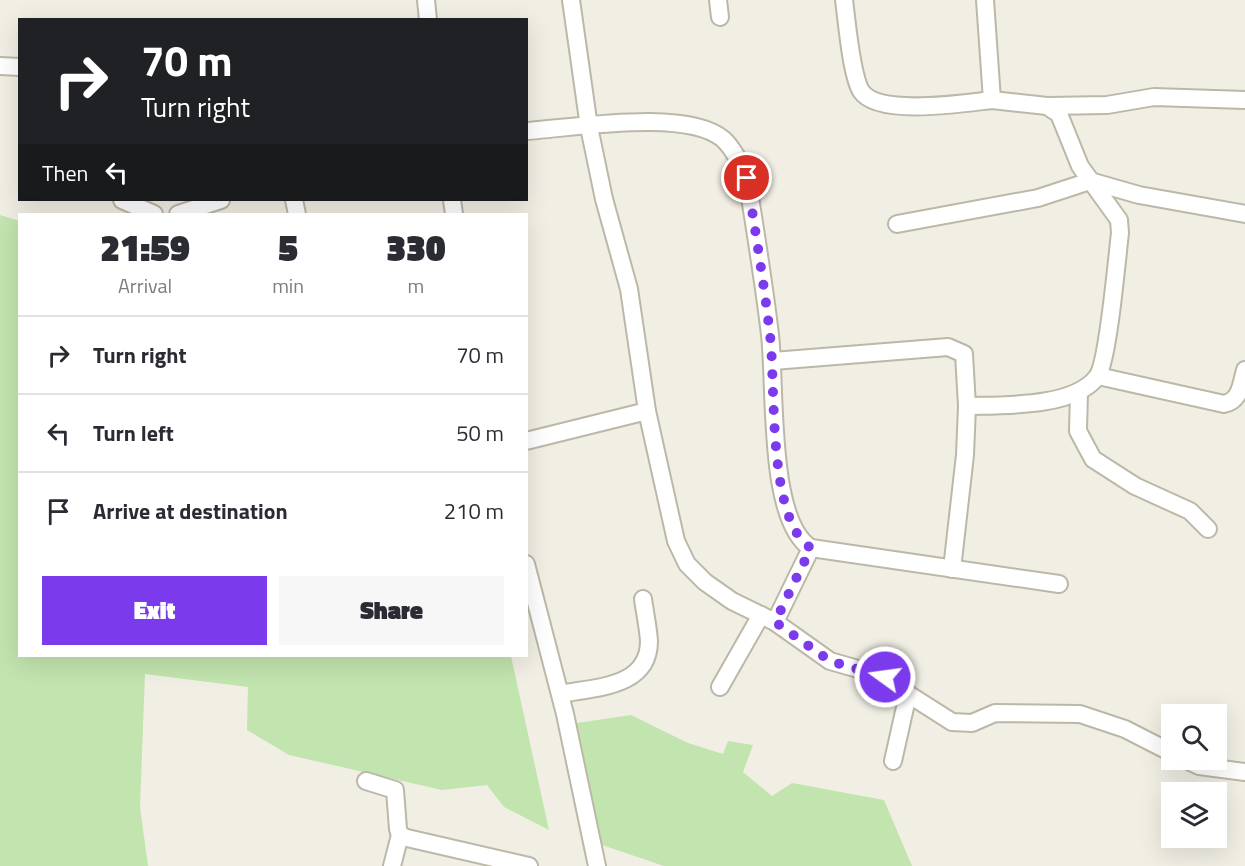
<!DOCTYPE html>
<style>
:root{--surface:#fff;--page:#f7f7f7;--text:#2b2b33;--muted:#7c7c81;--line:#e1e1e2;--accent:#7c3aed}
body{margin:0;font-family:"Titillium Web",sans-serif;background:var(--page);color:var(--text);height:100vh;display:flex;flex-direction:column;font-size:22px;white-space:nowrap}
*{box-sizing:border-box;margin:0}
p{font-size:20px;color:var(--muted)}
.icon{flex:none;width:33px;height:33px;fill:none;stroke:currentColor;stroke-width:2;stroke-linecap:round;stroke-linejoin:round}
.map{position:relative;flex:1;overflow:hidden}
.drawer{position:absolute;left:18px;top:213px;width:510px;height:444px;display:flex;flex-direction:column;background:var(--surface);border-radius:0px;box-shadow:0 6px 24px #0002}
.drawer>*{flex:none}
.guide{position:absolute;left:18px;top:18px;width:510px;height:183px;border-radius:0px;box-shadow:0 6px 24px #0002;background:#202124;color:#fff;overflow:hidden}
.tools{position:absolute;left:1161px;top:704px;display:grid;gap:12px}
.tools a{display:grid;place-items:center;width:66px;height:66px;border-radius:0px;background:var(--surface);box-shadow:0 6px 24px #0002;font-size:30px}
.pin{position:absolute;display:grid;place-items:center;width:51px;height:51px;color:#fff;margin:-26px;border:3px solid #fff;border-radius:50%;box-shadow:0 2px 6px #0007}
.me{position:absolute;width:66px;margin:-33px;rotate:284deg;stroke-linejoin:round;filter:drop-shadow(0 0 4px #0008)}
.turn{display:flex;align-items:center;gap:21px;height:126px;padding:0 24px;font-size:27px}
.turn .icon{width:78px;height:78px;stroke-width:2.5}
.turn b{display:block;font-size:42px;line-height:51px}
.then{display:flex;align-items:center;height:57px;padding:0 24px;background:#0003;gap:12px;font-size:22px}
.eta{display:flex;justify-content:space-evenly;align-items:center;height:102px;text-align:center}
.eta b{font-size:36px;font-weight:800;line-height:42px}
.primary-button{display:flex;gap:12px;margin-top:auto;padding:12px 24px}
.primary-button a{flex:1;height:69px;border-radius:0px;background:var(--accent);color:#fff;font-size:24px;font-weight:800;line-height:69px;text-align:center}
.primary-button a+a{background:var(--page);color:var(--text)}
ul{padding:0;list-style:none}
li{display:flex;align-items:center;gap:18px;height:78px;padding:0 24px;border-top:2px solid var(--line)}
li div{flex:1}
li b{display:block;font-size:22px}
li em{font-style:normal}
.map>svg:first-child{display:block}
.green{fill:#c2e4ae}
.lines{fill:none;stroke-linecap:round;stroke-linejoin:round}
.minor-casing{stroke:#bcb8a7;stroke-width:20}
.minor{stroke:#fff;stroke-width:16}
.route{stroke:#7c3aed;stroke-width:10;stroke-dasharray:0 18}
</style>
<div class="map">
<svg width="1245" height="866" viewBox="0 0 1245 866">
<rect width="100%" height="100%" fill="#f1efe4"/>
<g class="green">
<polygon points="0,215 20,221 20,656 511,656 549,830 504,807 487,785 442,790 289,755 247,730 248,687 145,674 140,807 148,866 0,866"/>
<polygon points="631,715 688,743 723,754 728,741 753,745 743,772 772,796 792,783 884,800 912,866 664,866 599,844 570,724"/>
</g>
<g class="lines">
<g class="minor-casing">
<g id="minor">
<polyline points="426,0 428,20"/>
<polyline points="571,0 589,127 604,199 629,289 647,411 676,541 687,564 705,582 732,601 775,622 830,661 900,681 908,694 893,761"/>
<polyline points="718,0 720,17"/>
<path d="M844 0C847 22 851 74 861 91 878 117 965 103 992 100"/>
<polyline points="0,66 20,67"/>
<polyline points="1047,106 1107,105 1154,97 1245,100"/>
<path d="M526 131C573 128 687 108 723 139 734 149 741 164 747 178 755 230 764 283 770 335 776 385 767 521 811 548L1059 584"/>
<polyline points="122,200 154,214"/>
<polyline points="294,200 297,214"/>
<polyline points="452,200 454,214"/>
<polyline points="178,214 221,200"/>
<polyline points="897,224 1038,198 1090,181 1139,195 1245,214"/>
<polyline points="773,361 948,347 964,354 967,406"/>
<path d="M1098 376 1224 404C1240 401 1241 385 1245 370"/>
<polyline points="1079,392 1078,431 1093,459 1135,486 1190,511 1208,529"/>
<polyline points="526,441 647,411"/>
<polyline points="526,564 565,714 597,866"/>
<path d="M952 569 965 455 967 406C1003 405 1073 408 1097 377 1108 363 1117 257 1120 233L1119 220 1080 166 1059 114 1047 106 992 100 985 0"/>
<polyline points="775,622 811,548"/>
<polyline points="720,687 761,615"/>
<path d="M560 694C595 687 649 688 649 641 648 627 645 613 643 599"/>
<polyline points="908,694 952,722 972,723 995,713 1080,714 1125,729 1172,753"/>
<polyline points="1184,759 1199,766 1245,772"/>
<polyline points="366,781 395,790 398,829 400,835 407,838 529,866"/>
<polyline points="392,866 400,835"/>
</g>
</g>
<use href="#minor" class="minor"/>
</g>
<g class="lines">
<path class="route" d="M747 178C755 230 764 283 770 335 776 385 767 521 811 548L775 622 830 661 885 677"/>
</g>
</svg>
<div class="tools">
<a><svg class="icon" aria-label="search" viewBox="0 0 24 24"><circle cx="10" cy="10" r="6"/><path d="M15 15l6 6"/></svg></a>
<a><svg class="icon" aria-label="layers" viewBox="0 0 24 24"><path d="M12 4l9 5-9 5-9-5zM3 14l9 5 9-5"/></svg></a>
</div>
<div class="pin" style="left:747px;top:178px;background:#d93025"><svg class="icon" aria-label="arrive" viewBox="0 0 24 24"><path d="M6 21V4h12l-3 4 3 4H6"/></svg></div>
<svg class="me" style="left:885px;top:677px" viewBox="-20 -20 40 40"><circle r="17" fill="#7c3aed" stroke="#fff" stroke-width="3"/><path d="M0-11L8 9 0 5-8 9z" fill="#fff"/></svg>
<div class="guide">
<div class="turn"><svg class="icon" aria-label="right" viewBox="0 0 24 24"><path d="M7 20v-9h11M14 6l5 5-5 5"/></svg><div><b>70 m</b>Turn right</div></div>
<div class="then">Then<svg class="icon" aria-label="left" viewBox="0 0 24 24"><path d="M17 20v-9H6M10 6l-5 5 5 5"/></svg></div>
</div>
<section class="drawer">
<div class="eta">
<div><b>21:59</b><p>Arrival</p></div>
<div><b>5</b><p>min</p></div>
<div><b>330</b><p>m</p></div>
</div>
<ul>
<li><svg class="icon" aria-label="right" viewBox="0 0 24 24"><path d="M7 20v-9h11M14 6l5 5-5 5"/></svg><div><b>Turn right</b></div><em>70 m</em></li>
<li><svg class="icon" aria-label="left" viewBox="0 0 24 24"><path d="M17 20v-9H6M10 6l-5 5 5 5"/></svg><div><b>Turn left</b></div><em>50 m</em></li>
<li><svg class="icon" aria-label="arrive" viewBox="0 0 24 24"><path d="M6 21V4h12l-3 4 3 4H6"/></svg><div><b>Arrive at destination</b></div><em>210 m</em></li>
</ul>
<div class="primary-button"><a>Exit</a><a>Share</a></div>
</section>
</div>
